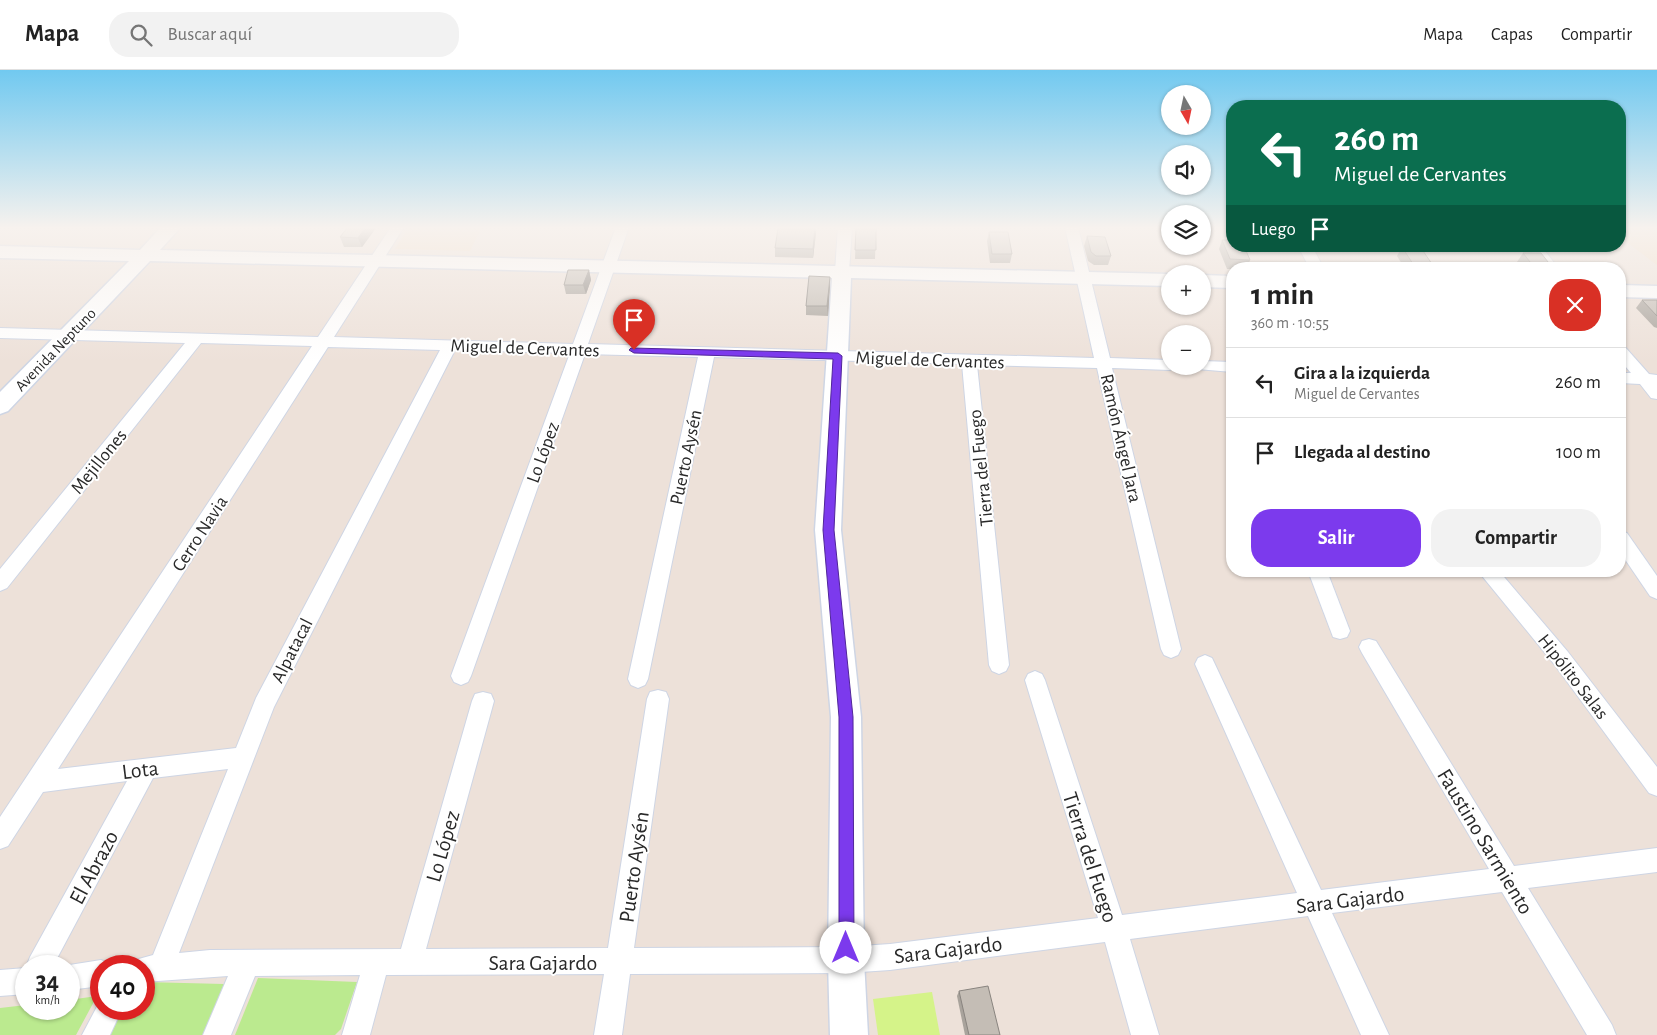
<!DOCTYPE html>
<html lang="es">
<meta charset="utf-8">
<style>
:root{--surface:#fff;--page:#f2f2f2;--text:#222;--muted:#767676;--line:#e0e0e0;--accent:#7c3aed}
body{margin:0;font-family:"Alegreya Sans",sans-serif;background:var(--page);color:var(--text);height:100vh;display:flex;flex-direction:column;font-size:19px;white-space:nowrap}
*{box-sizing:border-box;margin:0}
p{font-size:16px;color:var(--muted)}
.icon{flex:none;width:28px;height:28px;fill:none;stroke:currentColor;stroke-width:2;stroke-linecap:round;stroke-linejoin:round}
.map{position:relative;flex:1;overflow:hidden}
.panel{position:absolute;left:1226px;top:192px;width:400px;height:315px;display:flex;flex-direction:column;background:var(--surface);border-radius:20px;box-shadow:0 1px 4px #0004}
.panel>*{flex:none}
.guide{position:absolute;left:1226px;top:30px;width:400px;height:152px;border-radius:20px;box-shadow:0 1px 4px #0004;background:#0b6e4f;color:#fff;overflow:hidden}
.needle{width:32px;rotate:171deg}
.buttons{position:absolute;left:1161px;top:15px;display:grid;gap:10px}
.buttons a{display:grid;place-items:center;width:50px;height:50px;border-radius:50%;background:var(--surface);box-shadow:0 1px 4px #0004;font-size:25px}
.speed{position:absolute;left:15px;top:885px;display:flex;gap:10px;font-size:25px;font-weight:700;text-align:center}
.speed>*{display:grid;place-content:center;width:65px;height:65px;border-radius:50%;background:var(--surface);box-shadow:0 1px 4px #0004;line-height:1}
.speed small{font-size:12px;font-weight:400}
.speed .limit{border:8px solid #d22;background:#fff;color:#111}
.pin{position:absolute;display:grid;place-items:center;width:42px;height:42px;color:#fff;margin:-51px -21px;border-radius:50% 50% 50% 0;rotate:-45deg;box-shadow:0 0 5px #0007}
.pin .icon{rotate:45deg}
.me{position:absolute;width:55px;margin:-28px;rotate:0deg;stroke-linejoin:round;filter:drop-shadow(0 0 4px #0008)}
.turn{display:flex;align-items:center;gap:18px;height:105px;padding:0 25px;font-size:22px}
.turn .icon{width:65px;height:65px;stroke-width:2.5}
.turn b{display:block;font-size:35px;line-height:42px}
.then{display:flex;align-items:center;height:48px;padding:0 25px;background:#0003;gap:10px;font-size:19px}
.round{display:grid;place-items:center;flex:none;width:52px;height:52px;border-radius:20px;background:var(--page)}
.head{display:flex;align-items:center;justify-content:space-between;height:85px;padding:0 25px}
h1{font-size:30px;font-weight:600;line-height:38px}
.primary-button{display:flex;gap:10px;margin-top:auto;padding:10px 25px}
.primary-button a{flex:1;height:58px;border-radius:20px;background:var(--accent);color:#fff;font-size:20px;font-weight:600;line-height:58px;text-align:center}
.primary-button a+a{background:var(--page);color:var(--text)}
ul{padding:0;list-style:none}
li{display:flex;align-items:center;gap:15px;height:70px;padding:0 25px;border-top:1px solid var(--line)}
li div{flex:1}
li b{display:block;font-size:19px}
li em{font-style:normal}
header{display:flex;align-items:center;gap:30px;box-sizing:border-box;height:70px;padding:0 25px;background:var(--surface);border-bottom:1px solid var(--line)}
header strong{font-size:24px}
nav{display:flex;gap:28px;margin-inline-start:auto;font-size:18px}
.search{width:350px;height:45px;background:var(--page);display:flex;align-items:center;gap:12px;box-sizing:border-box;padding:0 18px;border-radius:20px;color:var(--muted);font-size:19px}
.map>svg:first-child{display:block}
.education{fill:#f1ddc6}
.green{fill:#bbea8f}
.pitch{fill:#d5f389}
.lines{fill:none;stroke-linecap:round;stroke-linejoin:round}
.street-casing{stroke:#ced5e4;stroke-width:2}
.secondary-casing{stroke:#ced5e4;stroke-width:3}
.street{fill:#fff;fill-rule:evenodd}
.secondary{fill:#fff;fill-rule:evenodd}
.wall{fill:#a9a39c}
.shaded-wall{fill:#89847f}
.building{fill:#c4bdb5;stroke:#89847f}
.route{fill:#7c3aed;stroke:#51269a}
.labels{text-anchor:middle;stroke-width:4;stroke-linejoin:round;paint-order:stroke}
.far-street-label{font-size:16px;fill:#292929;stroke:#fff}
.street-label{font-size:19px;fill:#292929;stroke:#fff}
.near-street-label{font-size:22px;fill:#292929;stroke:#fff}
</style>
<header>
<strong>Mapa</strong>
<div class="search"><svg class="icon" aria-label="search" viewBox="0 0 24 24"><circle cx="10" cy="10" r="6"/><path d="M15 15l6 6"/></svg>Buscar aquí</div>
<nav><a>Mapa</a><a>Capas</a><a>Compartir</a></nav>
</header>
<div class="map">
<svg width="1657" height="965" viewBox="0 0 1657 965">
<rect width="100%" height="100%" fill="#ede1d9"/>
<g class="education">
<polygon points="409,157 482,157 470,181 395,179"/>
<polygon points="1620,157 1657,157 1657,195 1620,167"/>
</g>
<g class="green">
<polygon points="258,908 357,912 341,959 335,965 235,965"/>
<polygon points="144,912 224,914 203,965 108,965 121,939 144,939"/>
<polygon points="97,926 76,965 0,965 0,938 26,935 26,939 69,939 69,930"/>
</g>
<polygon class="pitch" points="932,922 940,965 878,965 873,929"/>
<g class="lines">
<g class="street-casing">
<g id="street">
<path d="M391 157H404L334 267 573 274 616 157H629L588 274 1094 288 1065 157H1078L1110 288 1170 290V296H1177L1170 300 1112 298 1181 579 1178 585 1171 588 1164 585 1161 579 1097 298 977 295 1009 595 1006 601 999 604 992 601 989 595 962 294 714 287 648 609 645 615 638 618 631 615 628 609 698 287 585 284 471 606 468 612 461 615 454 612 451 606 570 283 455 280 274 637 179 883 210 880 401 879 472 631 475 624 483 622 491 624 494 631 426 879 608 878 647 629 650 622 658 620 666 622 669 629 634 878 846 877 890 874 1098 848 1025 610 1028 604 1035 601 1042 604 1045 610 1122 845 1297 823 1195 594 1198 588 1205 585 1212 588 1321 820 1489 799 1362 583 1359 577 1362 571 1369 569 1376 571 1514 796 1657 778V802L1528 818 1612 955 1616 965H1587L1502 822 1332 843 1389 965H1361L1308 846 1130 869 1159 965H1131L1105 872 890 900 846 903 630 904 622 965H594L604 904 386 905 370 965H342L360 905 255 906 231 965H203L228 906 144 912V896H132L135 890 153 885 228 699 153 708 53 896 26 897 30 887 127 711 43 722 8 776 0 779V747L312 276 201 273 7 518 0 521V499L185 273 0 268V258L318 267ZM328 277 440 280 256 628 236 678 58 699Z"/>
<polygon points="838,157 852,157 849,202 842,206 835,202"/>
<polygon points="1298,176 1312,176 1324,199 1310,199"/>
<polygon points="1527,176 1541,176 1559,199 1545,199"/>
<polygon points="1620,275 1625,277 1649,304 1657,305 1657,329 1651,328 1640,314 1620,313 1620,303 1631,303 1620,290"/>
<polygon points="1202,291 1232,292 1232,302 1197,299 1194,296 1202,296"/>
<polygon points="1620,461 1627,463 1657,506 1657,529 1650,526 1620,482"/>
<polygon points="1308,501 1327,501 1350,561 1347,567 1340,569 1333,567"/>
<polygon points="1478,501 1499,501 1568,582 1657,697 1657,726 1649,723 1554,594"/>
<polygon points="101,890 110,894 111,896 101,896 101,916 69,920 69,896 63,896"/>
<polygon points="26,898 26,924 0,926 0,900"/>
<polygon points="101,929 101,939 122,939 110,965 82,965"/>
</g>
</g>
<g class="secondary-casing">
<g id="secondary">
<polygon points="161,157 181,157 160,180 1170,204 1170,216 851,208 841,460 861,647 864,890 868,965 830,965 828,890 831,647 815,460 832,208 150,191 8,341 0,344 0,322 129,191 0,188 0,176 140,180"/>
<polygon points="1202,205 1232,206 1232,218 1202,217"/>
<polygon points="1620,215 1657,216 1657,228 1620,227"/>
</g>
</g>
<use href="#street" class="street"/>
<use href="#secondary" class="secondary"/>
</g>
<g class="wall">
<polygon points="348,157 376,157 376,158 362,177 344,177 340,167"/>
<polygon points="856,157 876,157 875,189 855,189"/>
<polygon points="989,162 1012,184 1010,193 990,193 987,171"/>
<polygon points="816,163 813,188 775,187 775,178"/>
<polygon points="1087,166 1111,186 1108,195 1094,195 1088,191 1084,176"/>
<polygon points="1222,170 1250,190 1247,199 1227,199 1219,179"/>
<polygon points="1402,177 1432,194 1430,199 1405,199 1397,186"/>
<polygon points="1523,183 1552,197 1551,199 1522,199 1517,192"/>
<polygon points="589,200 591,210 586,224 566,224 564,215"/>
<polygon points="830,207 828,246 806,245 806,236"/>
<polygon points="1642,230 1657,230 1657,258 1654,257 1636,238"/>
<polygon points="959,921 1000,965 965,965 957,926"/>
</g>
<g class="shaded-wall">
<polygon points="366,157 376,158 362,177 358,168"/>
<polygon points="815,157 816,163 813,188 813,179"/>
<polygon points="589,200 591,210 586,224 583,215"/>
<polygon points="830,207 830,216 828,246 827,236"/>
</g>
<g class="building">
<polygon points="348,157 366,157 358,168 340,167"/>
<polygon points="797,157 815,157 813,179 775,178 778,158 797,159"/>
<polygon points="856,157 876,157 876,180 855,180"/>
<polygon points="989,162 1008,162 1012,184 992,184"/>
<polygon points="1087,166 1105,167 1111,186 1096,186 1091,182"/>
<polygon points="1222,170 1232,170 1232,176 1244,176 1250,190 1230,189"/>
<polygon points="1402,177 1421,178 1432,194 1413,194"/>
<polygon points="1523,183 1541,183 1552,197 1534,197"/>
<polygon points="568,200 589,200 583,215 564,215"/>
<polygon points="809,206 830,207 827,236 806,236"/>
<polygon points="1642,230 1657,230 1657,246"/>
<polygon points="988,916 1000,965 969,965 959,921"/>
</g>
<linearGradient id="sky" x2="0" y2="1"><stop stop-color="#71c9f0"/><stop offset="0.54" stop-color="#f7f2ee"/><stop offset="1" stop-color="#f7f2ee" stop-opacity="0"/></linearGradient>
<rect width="1657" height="292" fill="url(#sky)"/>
<polygon class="route" points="631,278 838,283 842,286 834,460 853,647 854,878 852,883 846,886 841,883 839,878 839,647 823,460 833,289 634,283 629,280"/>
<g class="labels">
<g class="far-street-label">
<text transform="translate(55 279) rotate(-46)" y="6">Avenida Neptuno</text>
</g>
<g class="street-label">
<text transform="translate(525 277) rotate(2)" y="7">Miguel de Cervantes</text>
<text transform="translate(930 289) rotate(2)" y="7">Miguel de Cervantes</text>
<text transform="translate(1122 368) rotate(77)" y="7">Ramón Ángel Jara</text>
<text transform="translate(542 382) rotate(-70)" y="7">Lo López</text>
<text transform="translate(685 387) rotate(-78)" y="7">Puerto Aysén</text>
<text transform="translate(98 391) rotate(-51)" y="7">Mejillones</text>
<text transform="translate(980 398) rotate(-96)" y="7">Tierra del Fuego</text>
<text transform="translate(199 463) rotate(-57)" y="7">Cerro Navia</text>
<text transform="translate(291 580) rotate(-63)" y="7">Alpatacal</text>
<text transform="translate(1574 606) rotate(52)" y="7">Hipólito Salas</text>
</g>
<g class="near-street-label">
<text transform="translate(140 699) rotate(-7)" y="8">Lota</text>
<text transform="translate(1486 771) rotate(59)" y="8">Faustino Sarmiento</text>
<text transform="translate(442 776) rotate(-74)" y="8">Lo López</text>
<text transform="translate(1091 787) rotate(72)" y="8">Tierra del Fuego</text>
<text transform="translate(93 797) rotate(-62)" y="8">El Abrazo</text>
<text transform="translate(633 797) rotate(-82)" y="8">Puerto Aysén</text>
<text transform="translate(1350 829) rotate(-7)" y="8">Sara Gajardo</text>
<text transform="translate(948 879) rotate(-7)" y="8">Sara Gajardo</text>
<text x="543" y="900">Sara Gajardo</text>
</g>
</g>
</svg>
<div class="buttons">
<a><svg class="needle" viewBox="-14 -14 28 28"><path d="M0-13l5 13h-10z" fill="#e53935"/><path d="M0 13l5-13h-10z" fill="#767676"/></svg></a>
<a><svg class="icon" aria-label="sound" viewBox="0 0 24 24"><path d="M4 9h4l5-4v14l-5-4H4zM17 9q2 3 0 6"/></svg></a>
<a><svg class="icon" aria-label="layers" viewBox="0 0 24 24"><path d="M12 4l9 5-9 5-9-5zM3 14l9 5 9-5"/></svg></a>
<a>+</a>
<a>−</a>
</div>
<div class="speed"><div>34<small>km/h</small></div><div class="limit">40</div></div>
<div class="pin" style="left:634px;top:280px;background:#d93025"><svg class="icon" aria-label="arrive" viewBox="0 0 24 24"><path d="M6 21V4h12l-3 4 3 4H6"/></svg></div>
<svg class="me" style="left:846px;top:878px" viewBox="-20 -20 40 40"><circle r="19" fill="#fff"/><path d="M0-13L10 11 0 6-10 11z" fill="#7c3aed"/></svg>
<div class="guide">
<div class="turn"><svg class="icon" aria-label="left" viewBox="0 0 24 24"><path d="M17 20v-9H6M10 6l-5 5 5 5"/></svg><div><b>260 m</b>Miguel de Cervantes</div></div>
<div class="then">Luego<svg class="icon" aria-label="arrive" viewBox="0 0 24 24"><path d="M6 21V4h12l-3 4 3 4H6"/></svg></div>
</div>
<section class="panel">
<div class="head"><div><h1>1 min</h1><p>360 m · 10:55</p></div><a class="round" style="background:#d93025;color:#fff"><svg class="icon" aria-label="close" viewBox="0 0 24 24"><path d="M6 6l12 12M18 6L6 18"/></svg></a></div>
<ul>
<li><svg class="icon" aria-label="left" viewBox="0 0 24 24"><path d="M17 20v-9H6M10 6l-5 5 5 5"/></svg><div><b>Gira a la izquierda</b><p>Miguel de Cervantes</p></div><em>260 m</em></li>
<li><svg class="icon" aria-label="arrive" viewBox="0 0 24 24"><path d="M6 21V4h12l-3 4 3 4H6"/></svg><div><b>Llegada al destino</b></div><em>100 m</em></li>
</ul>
<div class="primary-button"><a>Salir</a><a>Compartir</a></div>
</section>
</div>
